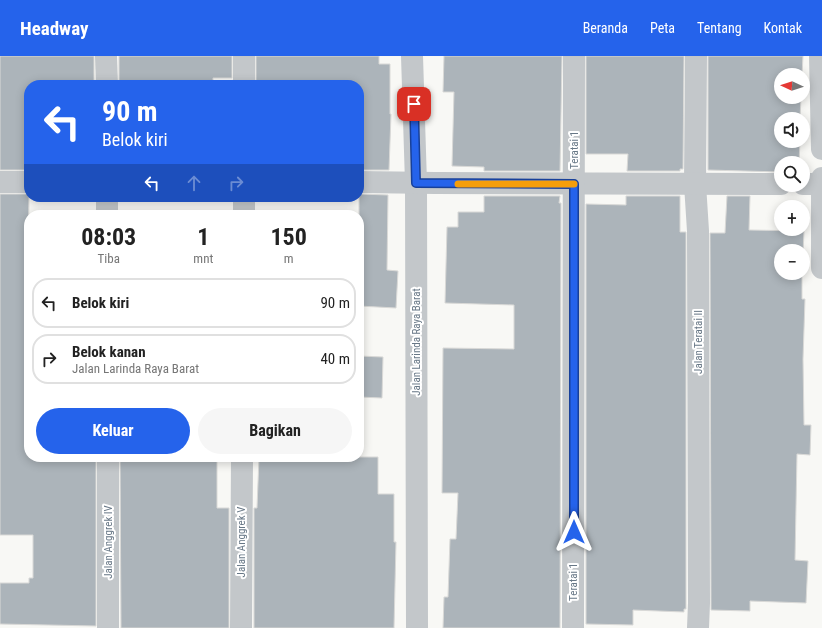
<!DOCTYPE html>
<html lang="id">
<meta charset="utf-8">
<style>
:root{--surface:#fff;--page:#f6f6f6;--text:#222;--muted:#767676;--line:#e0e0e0;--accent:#2563eb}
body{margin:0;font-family:"Roboto Condensed",sans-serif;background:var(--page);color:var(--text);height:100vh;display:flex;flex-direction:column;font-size:15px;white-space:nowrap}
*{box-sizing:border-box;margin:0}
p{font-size:13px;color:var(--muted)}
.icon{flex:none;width:22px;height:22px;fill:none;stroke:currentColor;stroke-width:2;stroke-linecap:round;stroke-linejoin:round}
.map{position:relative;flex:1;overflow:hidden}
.drawer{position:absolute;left:24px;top:154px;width:340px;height:252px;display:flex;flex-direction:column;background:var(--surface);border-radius:16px;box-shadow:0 2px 10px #0003}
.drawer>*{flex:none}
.top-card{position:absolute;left:24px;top:24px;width:340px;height:122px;border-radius:16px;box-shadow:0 2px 10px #0003;background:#2563eb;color:#fff;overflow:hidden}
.needle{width:26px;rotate:273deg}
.controls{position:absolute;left:774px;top:12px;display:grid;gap:8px}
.controls a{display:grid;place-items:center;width:36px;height:36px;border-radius:50%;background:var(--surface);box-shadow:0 2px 10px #0003;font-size:20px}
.pin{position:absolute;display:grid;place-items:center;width:34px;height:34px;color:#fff;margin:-17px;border-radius:8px;box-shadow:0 2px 6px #0006}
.me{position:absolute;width:44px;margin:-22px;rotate:0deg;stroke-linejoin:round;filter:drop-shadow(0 0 3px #0008)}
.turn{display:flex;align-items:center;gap:14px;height:84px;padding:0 12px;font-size:18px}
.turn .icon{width:52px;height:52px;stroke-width:2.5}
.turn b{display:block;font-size:28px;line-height:34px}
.lanes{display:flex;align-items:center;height:38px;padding:0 12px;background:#0003;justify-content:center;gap:20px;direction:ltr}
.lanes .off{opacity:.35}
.eta{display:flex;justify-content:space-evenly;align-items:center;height:68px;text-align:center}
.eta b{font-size:24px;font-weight:700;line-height:28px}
.primary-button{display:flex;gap:8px;margin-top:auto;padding:8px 12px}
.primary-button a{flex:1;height:46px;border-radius:24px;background:var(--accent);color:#fff;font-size:16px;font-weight:700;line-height:46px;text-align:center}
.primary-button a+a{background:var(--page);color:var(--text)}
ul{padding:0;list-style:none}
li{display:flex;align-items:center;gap:12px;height:50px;margin:0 8px 6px;padding:0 4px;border:2px solid var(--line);border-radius:16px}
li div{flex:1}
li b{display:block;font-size:15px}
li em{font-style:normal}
header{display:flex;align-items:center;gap:24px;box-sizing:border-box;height:56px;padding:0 20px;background:var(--accent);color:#fff}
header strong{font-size:19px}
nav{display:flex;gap:22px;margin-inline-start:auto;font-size:14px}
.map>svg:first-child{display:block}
.building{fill:#acb4ba;stroke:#d9d9d7}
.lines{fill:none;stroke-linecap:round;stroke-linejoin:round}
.minor{stroke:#c3c7ca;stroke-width:22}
.route-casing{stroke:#184099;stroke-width:10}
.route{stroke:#2563eb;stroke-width:7}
.slow{stroke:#f59e0b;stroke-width:7}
.labels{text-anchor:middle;stroke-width:4;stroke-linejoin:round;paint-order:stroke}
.street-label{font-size:11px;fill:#677786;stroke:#fff}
</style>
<header>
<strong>Headway</strong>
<nav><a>Beranda</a><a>Peta</a><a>Tentang</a><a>Kontak</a></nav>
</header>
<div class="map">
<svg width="822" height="572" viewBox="0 0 822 572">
<rect width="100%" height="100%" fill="#f8f8f5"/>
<g class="building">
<polygon points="0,0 94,0 94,29 29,29 28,114 0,114"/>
<polygon points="119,0 232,0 232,22 213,22 213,29 119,29"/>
<polygon points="256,0 379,0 379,8 390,8 390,58 391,58 389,114 359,114 359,29 256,29"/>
<polygon points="444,0 562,0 560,115 484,115 484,111 452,110 454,36 443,36"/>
<polygon points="586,0 684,0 683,113 680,113 680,115 627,115 628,98 586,98"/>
<polygon points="708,0 803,0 802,19 781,19 781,41 801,41 800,63 781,63 781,85 800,85 799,107 781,107 781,116 708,114"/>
<polygon points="0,138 28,138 29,141 28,205 29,205 29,273 27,273 26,309 26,348 29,348 29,401 96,401 96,570 0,568 0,527 29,527 29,522 33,522 33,479 0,479"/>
<polygon points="359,138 388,139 387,214 398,215 396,252 359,250"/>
<polygon points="484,140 560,140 559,147 561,147 560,572 443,572 444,541 448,541 450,483 456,483 458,437 442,437 443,292 514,293 514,249 445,247 447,171 458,171 458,156 484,156"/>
<polygon points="626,140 680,140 680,176 686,176 686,553 684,553 684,556 633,554 633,569 586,568 586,148 626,149"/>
<polygon points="727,140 750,140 749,174 804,175 803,198 803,195 781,195 781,217 802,217 802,243 805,243 803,303 804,369 811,369 810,399 797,398 795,504 808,505 806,547 750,545 750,555 711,554 710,177 725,177"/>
<polygon points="359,300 383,301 382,342 359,341"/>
<polygon points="120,401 217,401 217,452 229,452 229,572 121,572"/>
<polygon points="259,401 378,401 378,438 394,438 394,486 396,486 394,572 254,572 254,452 257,452"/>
</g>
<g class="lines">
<g class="minor">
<polyline points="106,0 107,29"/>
<polyline points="244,0 244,29"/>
<polyline points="412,0 416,127 417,572"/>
<polyline points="696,0 695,128 698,175 699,547 698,572"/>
<polyline points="820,0 822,93"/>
<polyline points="822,122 822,212"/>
<polyline points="0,126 29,126"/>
<polyline points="359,126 435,127 781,128"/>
<polyline points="803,128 822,128"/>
<polyline points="107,141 107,159"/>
<polyline points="244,159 244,141"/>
<polyline points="108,401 108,572"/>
<polyline points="241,572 242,401"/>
<polyline points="573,572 574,0"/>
</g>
</g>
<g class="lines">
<g class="route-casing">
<polyline id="route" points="414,48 416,127 574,128 574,476"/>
</g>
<use href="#route" class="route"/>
<polyline class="slow" points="458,128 574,128"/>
</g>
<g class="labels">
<g class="street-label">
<text transform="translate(574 94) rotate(-90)" y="4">Teratai 1</text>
<text transform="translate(416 286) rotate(-90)" y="4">Jalan Larinda Raya Barat</text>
<text transform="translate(698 286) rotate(-90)" y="4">Jalan Teratai II</text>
<text transform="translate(108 486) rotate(-90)" y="4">Jalan Anggrek IV</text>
<text transform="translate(241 486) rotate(-90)" y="4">Jalan Anggrek V</text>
<text transform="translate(573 526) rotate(-90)" y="4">Teratai 1</text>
</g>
</g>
</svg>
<div class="controls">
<a><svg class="needle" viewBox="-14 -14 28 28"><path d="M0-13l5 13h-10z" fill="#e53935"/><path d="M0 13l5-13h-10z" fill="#767676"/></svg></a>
<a><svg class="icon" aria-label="sound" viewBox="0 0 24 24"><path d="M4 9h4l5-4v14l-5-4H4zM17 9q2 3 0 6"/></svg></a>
<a><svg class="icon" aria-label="search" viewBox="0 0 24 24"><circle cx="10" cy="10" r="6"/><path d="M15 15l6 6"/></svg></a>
<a>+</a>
<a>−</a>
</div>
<div class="pin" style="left:414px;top:48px;background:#d93025"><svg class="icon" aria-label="arrive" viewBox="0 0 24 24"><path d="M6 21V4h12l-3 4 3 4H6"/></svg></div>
<svg class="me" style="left:574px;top:476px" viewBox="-20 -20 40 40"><path d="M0-17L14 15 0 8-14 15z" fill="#2563eb" stroke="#fff" stroke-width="4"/></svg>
<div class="top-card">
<div class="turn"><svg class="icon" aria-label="left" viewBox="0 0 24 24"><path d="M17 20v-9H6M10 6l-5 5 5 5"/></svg><div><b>90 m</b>Belok kiri</div></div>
<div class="lanes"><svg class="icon" aria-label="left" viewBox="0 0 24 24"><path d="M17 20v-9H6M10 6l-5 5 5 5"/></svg><svg class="icon off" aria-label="ahead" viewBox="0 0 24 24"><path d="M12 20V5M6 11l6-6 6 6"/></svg><svg class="icon off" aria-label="right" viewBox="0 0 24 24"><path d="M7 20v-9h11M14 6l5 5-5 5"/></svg></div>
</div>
<section class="drawer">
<div class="eta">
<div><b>08:03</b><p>Tiba</p></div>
<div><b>1</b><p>mnt</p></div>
<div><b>150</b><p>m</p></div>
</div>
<ul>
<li><svg class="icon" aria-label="left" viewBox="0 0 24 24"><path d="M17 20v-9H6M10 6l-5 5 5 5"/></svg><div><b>Belok kiri</b></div><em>90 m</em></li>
<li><svg class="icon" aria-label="right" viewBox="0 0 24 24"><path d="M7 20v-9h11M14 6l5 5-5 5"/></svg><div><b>Belok kanan</b><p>Jalan Larinda Raya Barat</p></div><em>40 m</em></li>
</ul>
<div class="primary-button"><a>Keluar</a><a>Bagikan</a></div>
</section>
</div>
